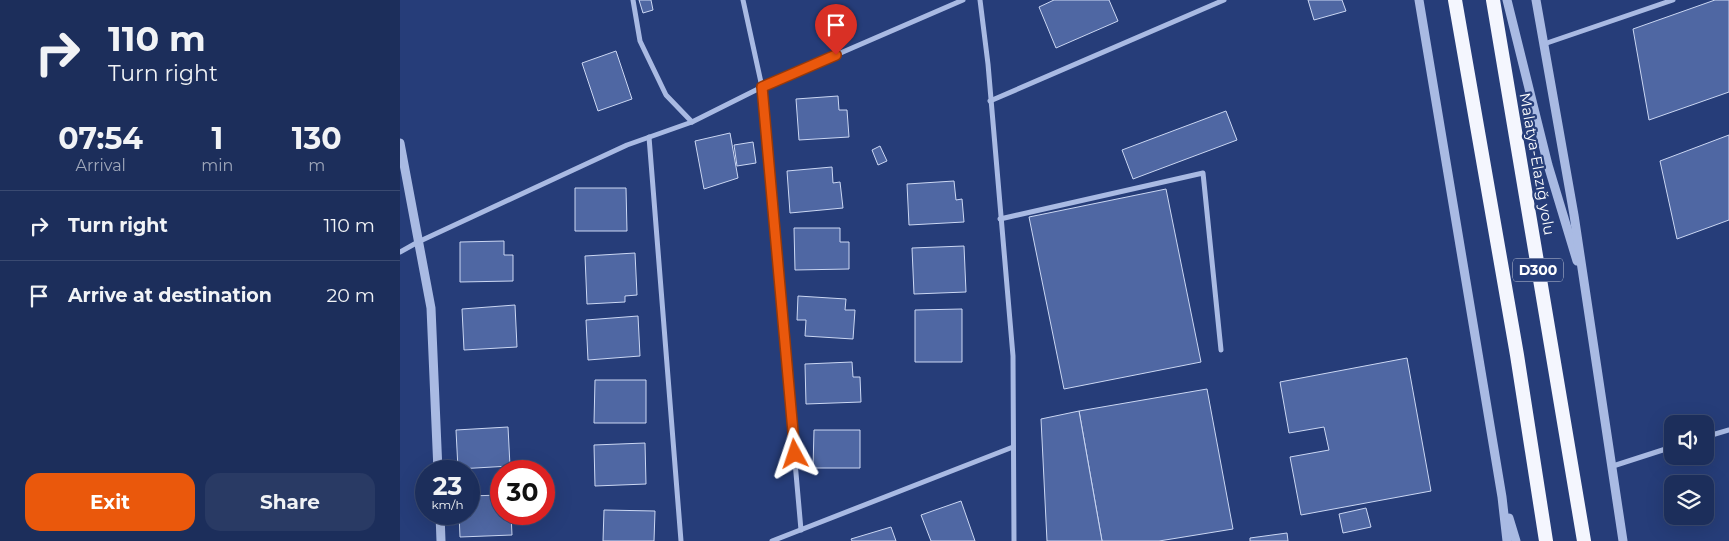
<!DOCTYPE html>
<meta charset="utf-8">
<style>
:root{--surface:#1c2e5b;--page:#293a64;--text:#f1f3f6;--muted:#a0a8bb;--line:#3a4a71;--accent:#ea580c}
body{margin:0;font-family:Montserrat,sans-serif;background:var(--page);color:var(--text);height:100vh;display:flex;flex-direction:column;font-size:19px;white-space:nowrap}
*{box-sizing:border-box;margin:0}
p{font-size:16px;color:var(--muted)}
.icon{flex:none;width:28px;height:28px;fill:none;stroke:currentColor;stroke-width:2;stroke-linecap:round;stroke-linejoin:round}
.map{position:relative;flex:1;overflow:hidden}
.details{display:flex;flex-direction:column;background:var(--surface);width:400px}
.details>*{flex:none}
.hud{background:#1c2e5b;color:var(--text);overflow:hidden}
.fabs{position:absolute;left:1264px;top:415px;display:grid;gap:10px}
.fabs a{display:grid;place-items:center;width:50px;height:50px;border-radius:10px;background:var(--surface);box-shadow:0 5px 20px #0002,0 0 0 1px var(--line);font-size:25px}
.speed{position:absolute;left:15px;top:460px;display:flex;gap:10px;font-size:25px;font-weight:700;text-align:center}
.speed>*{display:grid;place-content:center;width:65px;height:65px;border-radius:50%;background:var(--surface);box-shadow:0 5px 20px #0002,0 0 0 1px var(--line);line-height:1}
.speed small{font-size:12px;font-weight:400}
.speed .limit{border:8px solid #d22;background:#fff;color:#111}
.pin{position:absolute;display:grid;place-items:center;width:42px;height:42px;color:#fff;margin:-51px -21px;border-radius:50% 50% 50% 0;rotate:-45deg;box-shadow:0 0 5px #0007}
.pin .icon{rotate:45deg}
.me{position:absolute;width:55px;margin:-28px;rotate:355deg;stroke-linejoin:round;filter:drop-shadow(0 0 4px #0008)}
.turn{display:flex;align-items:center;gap:18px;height:105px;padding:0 25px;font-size:22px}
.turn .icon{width:65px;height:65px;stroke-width:2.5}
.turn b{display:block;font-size:35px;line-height:42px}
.eta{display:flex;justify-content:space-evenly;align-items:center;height:85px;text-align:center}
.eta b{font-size:30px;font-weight:700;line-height:35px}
.primary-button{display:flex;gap:10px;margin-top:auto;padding:10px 25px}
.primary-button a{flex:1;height:58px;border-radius:15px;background:var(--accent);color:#fff;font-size:20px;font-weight:700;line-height:58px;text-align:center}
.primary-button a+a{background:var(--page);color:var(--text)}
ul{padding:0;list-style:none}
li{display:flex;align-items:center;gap:15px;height:70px;padding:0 25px;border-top:1px solid var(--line)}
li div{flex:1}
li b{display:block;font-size:19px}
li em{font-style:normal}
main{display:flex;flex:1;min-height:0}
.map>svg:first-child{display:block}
.building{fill:#4f67a3;stroke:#cbd7f3}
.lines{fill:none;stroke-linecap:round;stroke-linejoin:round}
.minor{stroke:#a9bae3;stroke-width:5}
.tertiary{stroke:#a9bae3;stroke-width:9}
.trunk{stroke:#f4f6fe;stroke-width:14}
.route-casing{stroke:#983908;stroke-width:12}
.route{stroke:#ea580c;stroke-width:9}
.labels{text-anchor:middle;stroke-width:4.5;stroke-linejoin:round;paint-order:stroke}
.shield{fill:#263d79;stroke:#bec5d7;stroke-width:1}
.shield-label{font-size:14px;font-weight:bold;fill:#fff}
.street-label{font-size:15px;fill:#fff;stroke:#263d79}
</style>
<main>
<section class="details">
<div class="hud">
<div class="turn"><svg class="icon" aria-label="right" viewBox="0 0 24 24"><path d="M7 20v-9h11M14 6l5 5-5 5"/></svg><div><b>110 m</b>Turn right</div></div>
</div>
<div class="eta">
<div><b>07:54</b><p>Arrival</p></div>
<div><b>1</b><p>min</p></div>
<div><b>130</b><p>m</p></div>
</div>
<ul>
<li><svg class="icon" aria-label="right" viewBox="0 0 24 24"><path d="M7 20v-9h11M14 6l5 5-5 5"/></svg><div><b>Turn right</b></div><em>110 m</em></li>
<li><svg class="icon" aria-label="arrive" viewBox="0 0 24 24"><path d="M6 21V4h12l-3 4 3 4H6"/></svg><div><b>Arrive at destination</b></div><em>20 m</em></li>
</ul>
<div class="primary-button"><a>Exit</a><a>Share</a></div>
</section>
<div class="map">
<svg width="1329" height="541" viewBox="0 0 1329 541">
<rect width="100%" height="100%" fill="#263d79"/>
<g class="building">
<polygon points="239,0 251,0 253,10 243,13"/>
<polygon points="654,0 709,0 718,21 656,48 639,7"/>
<polygon points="908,0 942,0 946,11 914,20"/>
<polygon points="1315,0 1329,0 1329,92 1249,120 1233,29"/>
<polygon points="216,51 232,99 198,111 182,63"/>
<polygon points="438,96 439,110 447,110 449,137 399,140 396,99"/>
<polygon points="826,111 837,140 733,179 722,150"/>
<polygon points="330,133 338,178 304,189 295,141"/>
<polygon points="1329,135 1329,220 1277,239 1260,161"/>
<polygon points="353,142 356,163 337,166 334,145"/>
<polygon points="480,146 487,161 478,165 472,150"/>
<polygon points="432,167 433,183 440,182 443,208 390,213 387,171"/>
<polygon points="554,181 556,200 562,199 564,222 509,225 507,184"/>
<polygon points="175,188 226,188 227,231 175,231"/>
<polygon points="766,189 801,362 664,389 629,217"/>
<polygon points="394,228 440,228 440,242 449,242 449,269 395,270"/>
<polygon points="104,241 104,255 113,255 113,281 60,282 60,242"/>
<polygon points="564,246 566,292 514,294 512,248"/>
<polygon points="235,253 237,295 225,296 225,302 187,304 185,256"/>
<polygon points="398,296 446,299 445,310 455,310 453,339 405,336 406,320 397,320"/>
<polygon points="115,305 117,347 64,350 62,309"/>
<polygon points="562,309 562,362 515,362 515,310"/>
<polygon points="238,316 240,356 188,360 186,320"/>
<polygon points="1007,358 1031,491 901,515 890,457 929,450 924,427 889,433 880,382"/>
<polygon points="452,362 453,377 460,377 461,402 406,404 405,364"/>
<polygon points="195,380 246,380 246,423 194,423"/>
<polygon points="807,389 833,529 759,541 702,541 679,411"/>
<polygon points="679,411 702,541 647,541 641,419"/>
<polygon points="108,427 110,466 58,469 56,430"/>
<polygon points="414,430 460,430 460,468 413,468"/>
<polygon points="245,443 246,484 195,486 194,445"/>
<polygon points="101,495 101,514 111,514 112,535 60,537 59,514 69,514 69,496"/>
<polygon points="561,501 575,541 531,541 521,515"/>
<polygon points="966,508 971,527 943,533 939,514"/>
<polygon points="204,510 255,511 254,541 203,541"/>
<polygon points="491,527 496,541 452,541 451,539"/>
<polygon points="887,533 888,541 850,541 850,538"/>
</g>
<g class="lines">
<g class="minor">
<polyline points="233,0 240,41 266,95 292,122"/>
<polyline points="343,0 362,87 401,530"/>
<polyline points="580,0 588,64 613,356 614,541"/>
<polyline points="1144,44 1273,0"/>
<polyline points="590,101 824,0"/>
<polyline points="249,137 281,541"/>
<polyline points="600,219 803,173 821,350"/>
<polyline points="0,252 18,242 227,145 292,122 362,87 563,0"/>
<polyline points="1305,437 1329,430"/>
<polyline points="1213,466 1272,447"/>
<polyline points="372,541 613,447"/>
</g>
<g class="tertiary">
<polyline points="1019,0 1102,497 1107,541"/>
<polyline points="1107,0 1148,165 1177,261"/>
<polyline points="1136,0 1174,215 1223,541"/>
<polyline points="0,143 31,308 38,471"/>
<polyline points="40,514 41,541"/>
<polyline points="1109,518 1116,541"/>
</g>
<g class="trunk">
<polyline points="1055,0 1117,355 1146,541"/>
<polyline points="1093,0 1184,541"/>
</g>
</g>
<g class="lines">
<g class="route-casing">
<polyline id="route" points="395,454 362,87 436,55"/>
</g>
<use href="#route" class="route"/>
</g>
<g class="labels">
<rect class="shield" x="1113" y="258.5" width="50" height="23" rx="4"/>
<g class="shield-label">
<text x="1138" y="275">D300</text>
</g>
<g class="street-label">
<text transform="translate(1137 164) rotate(80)" y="5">Malatya-Elazığ yolu</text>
</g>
</g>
</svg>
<div class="fabs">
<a><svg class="icon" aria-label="sound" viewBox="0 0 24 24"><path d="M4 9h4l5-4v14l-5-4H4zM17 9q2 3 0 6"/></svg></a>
<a><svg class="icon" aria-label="layers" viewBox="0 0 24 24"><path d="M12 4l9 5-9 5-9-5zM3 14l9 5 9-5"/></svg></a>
</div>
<div class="speed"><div>23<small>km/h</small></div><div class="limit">30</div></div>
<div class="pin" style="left:436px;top:55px;background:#d93025"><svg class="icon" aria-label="arrive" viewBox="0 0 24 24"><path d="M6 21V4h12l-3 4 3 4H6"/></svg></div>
<svg class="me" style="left:395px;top:454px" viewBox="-20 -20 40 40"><path d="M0-17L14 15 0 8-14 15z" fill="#ea580c" stroke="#fff" stroke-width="4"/></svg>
</div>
</main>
